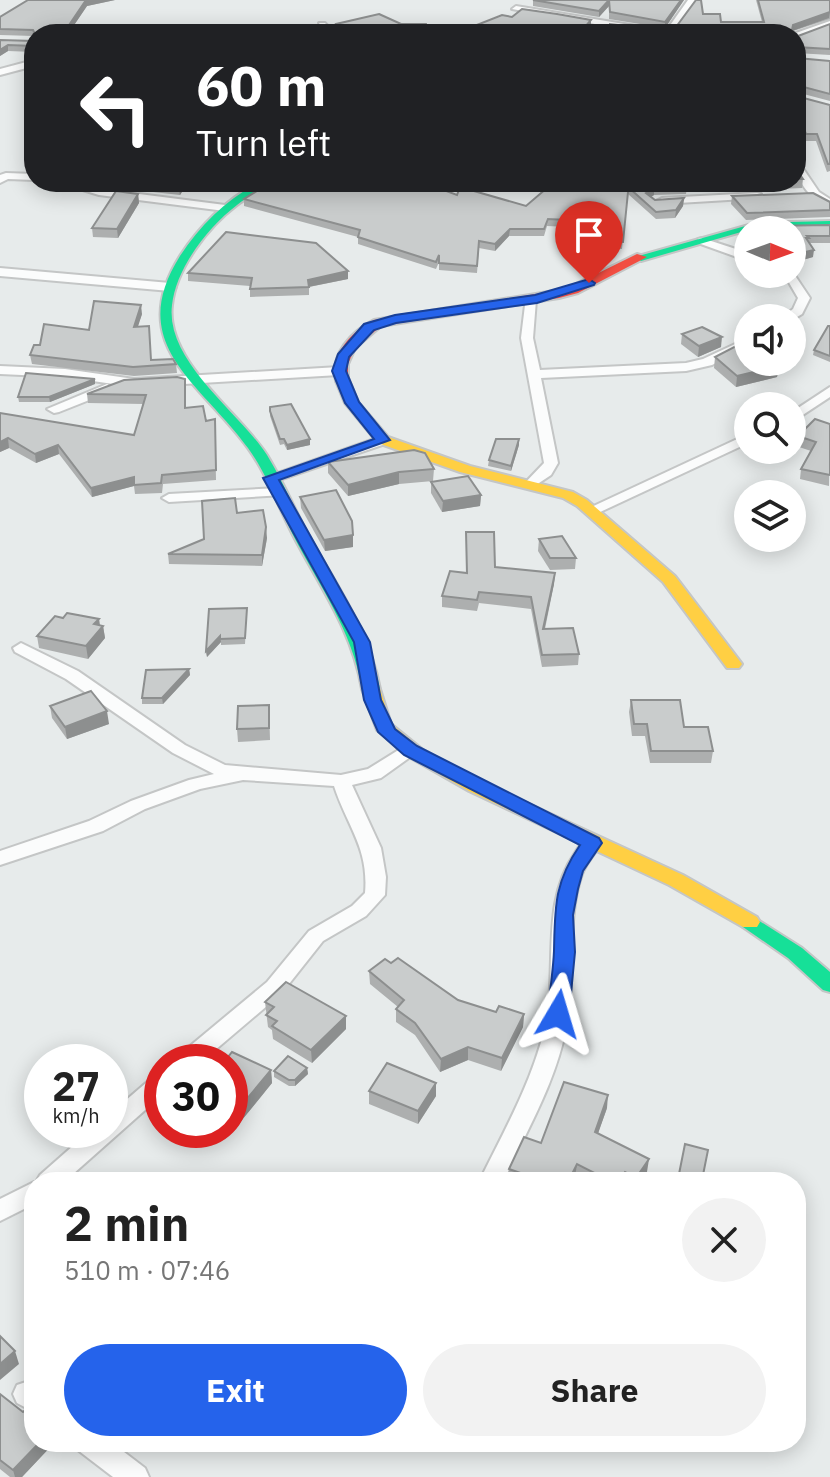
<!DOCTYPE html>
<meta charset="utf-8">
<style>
:root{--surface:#fff;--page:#f2f2f2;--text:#222;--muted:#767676;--accent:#2563eb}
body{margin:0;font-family:"IBM Plex Sans",sans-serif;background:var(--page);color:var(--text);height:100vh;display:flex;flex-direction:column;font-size:30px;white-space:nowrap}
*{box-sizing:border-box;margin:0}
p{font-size:26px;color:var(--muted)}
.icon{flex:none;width:44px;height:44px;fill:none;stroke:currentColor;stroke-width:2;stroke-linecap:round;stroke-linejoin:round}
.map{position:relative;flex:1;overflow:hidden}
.side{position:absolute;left:24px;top:1172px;width:782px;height:280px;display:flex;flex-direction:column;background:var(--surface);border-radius:32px;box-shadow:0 4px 20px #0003}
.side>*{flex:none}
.top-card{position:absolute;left:24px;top:24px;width:782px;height:168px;border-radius:32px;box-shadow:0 4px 20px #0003;background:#202124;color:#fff;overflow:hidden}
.needle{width:52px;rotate:91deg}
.buttons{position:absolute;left:734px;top:216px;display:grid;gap:16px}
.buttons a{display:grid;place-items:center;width:72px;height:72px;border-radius:50%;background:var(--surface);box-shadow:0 4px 20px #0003;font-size:40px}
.speed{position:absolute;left:24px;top:1044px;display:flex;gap:16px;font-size:40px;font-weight:700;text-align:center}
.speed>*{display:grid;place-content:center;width:104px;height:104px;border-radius:50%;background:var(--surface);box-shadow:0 4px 20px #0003;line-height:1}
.speed small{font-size:20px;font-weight:400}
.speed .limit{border:12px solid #d22;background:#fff;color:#111}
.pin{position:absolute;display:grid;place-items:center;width:68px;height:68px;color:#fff;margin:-82px -34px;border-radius:50% 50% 50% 0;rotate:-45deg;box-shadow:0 0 8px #0007}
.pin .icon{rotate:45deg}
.me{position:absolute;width:88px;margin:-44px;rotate:7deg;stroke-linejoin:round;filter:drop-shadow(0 0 6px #0008)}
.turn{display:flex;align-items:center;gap:28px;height:168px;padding:0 40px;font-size:36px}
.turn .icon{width:104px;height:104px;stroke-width:2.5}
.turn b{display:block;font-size:56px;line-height:68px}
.round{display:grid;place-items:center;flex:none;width:84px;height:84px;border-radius:42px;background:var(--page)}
.head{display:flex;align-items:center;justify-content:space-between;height:136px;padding:0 40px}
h1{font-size:48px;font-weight:800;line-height:60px}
.button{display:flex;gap:16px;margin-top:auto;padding:16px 40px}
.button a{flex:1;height:92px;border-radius:48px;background:var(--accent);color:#fff;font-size:32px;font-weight:800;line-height:92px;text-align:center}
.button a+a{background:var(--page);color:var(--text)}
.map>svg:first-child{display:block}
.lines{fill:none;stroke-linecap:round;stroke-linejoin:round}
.street-casing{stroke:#c4c6c6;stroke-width:4}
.fast-casing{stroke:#c4c6c6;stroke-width:4}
.slow-casing{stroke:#c4c6c6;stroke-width:4}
.jam-casing{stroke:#c4c6c6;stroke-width:4}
.street{fill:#fbfcfc;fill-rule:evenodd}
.fast{fill:#16e098;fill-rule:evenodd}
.slow{fill:#ffcf43;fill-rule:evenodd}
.jam{fill:#f24e42;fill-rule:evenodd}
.wall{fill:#adafaf}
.shaded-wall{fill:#8d8f8f}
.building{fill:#c9cccc;stroke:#8d8f8f;stroke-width:2}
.route{fill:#2563eb;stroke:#184099;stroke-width:2}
</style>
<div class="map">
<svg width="830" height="1477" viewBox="0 0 830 1477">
<rect width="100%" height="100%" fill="#e7ebeb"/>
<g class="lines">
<g class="street-casing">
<g id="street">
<polygon points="688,0 696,0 673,34 650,34 512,9 516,6 666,31"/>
<polygon points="830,21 830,27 799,38 796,39 796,34 793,34"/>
<polygon points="319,23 325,23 335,34 326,34"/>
<polygon points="34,60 34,66 0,75 0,69"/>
<path d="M796 163 800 164 819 192 830 199V207C812 200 796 183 796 163Z"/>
<polygon points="6,173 34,174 34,180 8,179 0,183 0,175"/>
<polygon points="57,182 74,182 100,189 225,205 231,208 225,211 99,195"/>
<polygon points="757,193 761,194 761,198 662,204 656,201 662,198"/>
<polygon points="702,238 748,253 748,261 698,243 698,239"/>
<polygon points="0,268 170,283 176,287 170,291 0,276"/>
<polygon points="792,271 810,298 802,314 792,320 792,318 781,318 793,309 798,298 784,274 792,274"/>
<polygon points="526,297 536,300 533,338 540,370 686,363 703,359 748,338 748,347 712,365 686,371 541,378 558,463 551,475 530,489 523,485 544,463 521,338"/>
<polygon points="0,366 65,369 134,379 339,367 346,371 339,375 134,387 65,377 0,374"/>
<polygon points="107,384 114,388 112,391 59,412 54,413 47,409"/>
<polygon points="830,387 830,397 792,422 792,412"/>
<polygon points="748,434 748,443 598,513 588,513 585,510"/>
<polygon points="383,436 390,440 388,443 276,481 266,481 264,478"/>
<polygon points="279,488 284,489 284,495 169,502 162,498 169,494"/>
<path d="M21 643 78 671 185 745 225 765 341 775 368 769 405 746H417L420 750 381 778 352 785 381 848 386 877 385 895 366 916 323 941 281 994 201 1062H175L178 1056 267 982 309 931 352 906 365 893C369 848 347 826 334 786L243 780 200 789 145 809 103 831 0 865V851L89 821 131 801 189 780 214 774 173 753 66 679 15 652 13 648Z"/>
<path d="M592 836 602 843C595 853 586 863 582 874 565 923 577 977 566 1028 556 1082 526 1132 503 1182H479C503 1133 531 1084 544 1031 559 972 539 904 575 853 580 845 583 839 592 836Z"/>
<polygon points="162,1073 162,1095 64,1182 36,1182 40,1175 91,1130 110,1130 110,1114 154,1076"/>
<polygon points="34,1182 34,1204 0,1221 0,1199"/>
<polygon points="26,1382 34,1385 34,1412 17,1403 13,1394 17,1385"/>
<polygon points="75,1442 111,1442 145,1468 149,1477 113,1477 79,1451"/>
</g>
</g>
<g class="fast-casing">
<g id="fast">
<path d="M259 182H272C262 191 248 196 237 205 208 227 176 268 172 305 165 361 239 412 267 455 283 481 294 509 309 536 337 587 369 630 380 689L371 694 362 689C352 630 320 587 293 535 278 506 267 474 248 448 201 383 124 345 180 256 201 224 226 200 259 182Z"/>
<polygon points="830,221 830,227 748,230 641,261 635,257 756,223"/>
<polygon points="750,915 802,948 830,972 830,992 823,990 788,958 743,927 740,922 743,917"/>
</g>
</g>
<g class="slow-casing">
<g id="slow">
<polygon points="343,377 348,378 358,402 388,437 470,466 573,492 587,500 675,576 739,660 742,664 739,668 727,668 663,582 577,506 563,498 460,472 378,443 345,403 336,381"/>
<polygon points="371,684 380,689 391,724 423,750 483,783 683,875 757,917 760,922 757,927 743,927 669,885 469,791 411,758 377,730 362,689"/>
</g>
</g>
<g class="jam-casing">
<path id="jam" d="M637 254 647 257 578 293 559 298 381 326 355 348 348 364V384L343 385 336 381C330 354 351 332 374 320L554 291 570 287Z"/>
</g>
<use href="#street" class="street"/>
<use href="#fast" class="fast"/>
<use href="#slow" class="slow"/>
<use href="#jam" class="jam"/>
</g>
<g class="wall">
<polygon points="28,0 115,0 87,6 68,34 34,34 34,36 0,35 0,17"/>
<polygon points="533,0 684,0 665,28 609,19 609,6 599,17 533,6"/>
<polygon points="756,0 830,0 830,19 793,31 798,36 830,24 830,55 796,53 796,34 610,34 610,24 673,31 703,14 721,22 762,22"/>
<polygon points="0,40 34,41 34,52 8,51 0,56"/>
<polygon points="796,54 797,58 830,61 830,101 796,92"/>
<polygon points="796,96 830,105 830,171 827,172 816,141 805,141 801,130 796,130"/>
<polygon points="796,169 803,179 802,188 753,190 750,182 796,182"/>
<polygon points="117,182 188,182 180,195 117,188"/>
<polygon points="630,182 674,182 674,184 687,186 686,194 654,195 651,197 655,200 684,198 683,206 675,218 656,219 628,194 628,190 622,249 589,247 588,228 547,226 544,236 509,236 495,251 479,248 477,273 439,270 439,262 436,269 358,244 358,237 244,206 244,199 457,195 526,206"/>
<polygon points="138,194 139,203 118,238 93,237 92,228"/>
<polygon points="732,196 830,202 830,217 746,220 731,204"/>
<polygon points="830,225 830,243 809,243 813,257 792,263 792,230 758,230 758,226"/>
<polygon points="188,273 348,279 309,287 309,295 250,297 250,286 188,281"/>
<polygon points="142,314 137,327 151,360 176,364 177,373 134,376 32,364 30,355 40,345"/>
<polygon points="830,326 830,362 813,355 814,350"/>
<polygon points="682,334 721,347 698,357 681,344"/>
<polygon points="715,357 779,366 777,377 736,387 714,368"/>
<polygon points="185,379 186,407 215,428 216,480 163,484 162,493 135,494 134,486 92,497 59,454 36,463 9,448 0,452 0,413 134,435 143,404 88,403 87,394"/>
<polygon points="95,384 50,402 19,402 18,397"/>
<polygon points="270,411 310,439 310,445 287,450 284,444 280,445 270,416"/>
<polygon points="830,424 829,486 800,479 801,469 811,451 796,446 798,436"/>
<polygon points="519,445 511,471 488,466 489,460"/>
<polygon points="328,462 434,469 433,481 399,484 348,496 328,473"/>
<polygon points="431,482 481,495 480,506 442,512 431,493"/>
<polygon points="300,497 353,547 325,551 301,508"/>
<polygon points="237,513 267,538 262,566 169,564 168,554 204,539"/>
<polygon points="758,538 788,538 787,544 759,543"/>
<polygon points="539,539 576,558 575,569 550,570 538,551"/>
<polygon points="495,567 555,573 554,584 545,629 579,654 578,665 542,667 531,609 479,603 477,611 442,607 442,596 466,573"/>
<polygon points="247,608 245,644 221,645 221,642 207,657 206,651"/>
<polygon points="63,618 99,619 100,625 103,626 105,638 88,659 39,648 37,636"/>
<polygon points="189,669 190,675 163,704 142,704 142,698"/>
<polygon points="631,700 713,751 711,763 650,763 645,736 632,736 629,712"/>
<polygon points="269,705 270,740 238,742 237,729"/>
<polygon points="50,706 109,724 67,739 52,718"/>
<polygon points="369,971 496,1012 524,1014 523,1027 501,1071 468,1060 440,1072 415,1035 396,1022 396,1009 398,1007 370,984"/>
<polygon points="265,1002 346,1016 346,1029 312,1063 273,1039 272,1030 268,1027"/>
<polygon points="230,1062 271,1070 272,1083 233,1131 230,1130"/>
<polygon points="307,1068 308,1074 295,1086 289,1086 274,1077 274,1071"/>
<polygon points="436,1083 436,1096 418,1124 369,1104 369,1091"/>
<polygon points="607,1108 598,1133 647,1172 640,1182 585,1182 575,1177 573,1182 508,1181 509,1169 541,1143"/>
<polygon points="685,1144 708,1150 702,1182 678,1181"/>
<polygon points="0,1394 23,1412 34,1442 55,1442 22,1477 10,1477 0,1469"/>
</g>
<g class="shaded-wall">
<polygon points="86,0 115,0 87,6 68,34 63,34"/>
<polygon points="609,0 609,6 599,17 599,11"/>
<polygon points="681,0 684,0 665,28 665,22"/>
<polygon points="830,12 829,18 792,31 793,25"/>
<polygon points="591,20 591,26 584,34 579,34"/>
<polygon points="8,45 8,51 0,56 0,50"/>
<polygon points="185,182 188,182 180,195 179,190"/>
<polygon points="654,188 654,195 645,200 646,193"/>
<polygon points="138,194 139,203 118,238 117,229"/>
<polygon points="684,198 683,206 675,218 676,210"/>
<polygon points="510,229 509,236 495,251 495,244"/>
<polygon points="814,250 813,257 792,263 792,255"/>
<polygon points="348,271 348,279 308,287 308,280"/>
<polygon points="141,305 142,314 135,336 134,327"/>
<polygon points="722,337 721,347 698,357 699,346"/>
<polygon points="779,366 777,377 736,387 737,376"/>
<polygon points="95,379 95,384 50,402 49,397"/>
<polygon points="8,438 9,448 0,452 0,442"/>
<polygon points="310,439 310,445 287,450 287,445"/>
<polygon points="519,439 519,445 511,471 511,466"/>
<polygon points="58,445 59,454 36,463 35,454"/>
<polygon points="399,472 399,484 348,496 348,485"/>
<polygon points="134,477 134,486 92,497 91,488"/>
<polygon points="481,495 480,506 442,512 443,501"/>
<polygon points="266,527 267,538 262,566 262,555"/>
<polygon points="353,535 353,547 325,551 324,540"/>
<polygon points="555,573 554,584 542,640 543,629"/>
<polygon points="99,619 100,629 103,626 105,638 88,659 86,646 94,624"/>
<polygon points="220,636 221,642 207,657 206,651"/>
<polygon points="189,669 190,675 163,704 162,698"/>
<polygon points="107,711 109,724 67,739 65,727"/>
<polygon points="524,1014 523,1027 501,1071 502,1058"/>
<polygon points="346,1016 346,1029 312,1063 311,1050"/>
<polygon points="468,1047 468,1060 440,1072 441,1059"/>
<polygon points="307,1068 308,1074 295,1086 295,1080"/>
<polygon points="271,1070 272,1083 233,1131 231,1118"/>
<polygon points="436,1083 436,1096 418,1124 418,1111"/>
<polygon points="608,1095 607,1108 594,1145 595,1132"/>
<polygon points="649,1159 647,1172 640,1182 635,1182 636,1178"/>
<polygon points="577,1164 575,1177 573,1182 568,1182"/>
<polygon points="625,1172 623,1182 618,1182"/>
<polygon points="15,1351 19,1364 0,1380 0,1364"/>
<polygon points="40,1442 55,1442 22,1477 15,1477 13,1470"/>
</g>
<g class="building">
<polygon points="28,0 86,0 63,34 35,34 33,30 0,29 0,17"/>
<polygon points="533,0 609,0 599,11"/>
<polygon points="609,0 681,0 665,22 610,12"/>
<polygon points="696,0 701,0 703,14 720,14 721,22 764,22 758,0 830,0 830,12 793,25 792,30 798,36 830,24 830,49 796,47 796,34 623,34 610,32 610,24 673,31"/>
<polygon points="522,9 557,14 591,20 579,34 454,34 502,15 512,17"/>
<polygon points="379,14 401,24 426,24 429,34 282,34 301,34 297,29 322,27 326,31 335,31 338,28 336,24"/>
<polygon points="0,40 34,41 34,46 8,45 0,50"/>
<polygon points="796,54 797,58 830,61 830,94 796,85"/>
<polygon points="796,96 830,105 830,164 828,164 817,134 806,134 802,123 796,123"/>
<polygon points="796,169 803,179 796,179"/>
<polygon points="117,182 185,182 179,190 116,183"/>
<polygon points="271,182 422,182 457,195 460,187 526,206 554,182 629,182 623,242 589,239 588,221 548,219 544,229 510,229 495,244 479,241 477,266 439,263 439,255 436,262 358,237 360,230 244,199"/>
<polygon points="630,182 674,182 673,184 687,186 654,188 646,193 655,200 684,198 676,210 656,212 628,187"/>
<polygon points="116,191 138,194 117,229 92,228"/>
<polygon points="813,193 830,202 830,210 747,213 732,196"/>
<polygon points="830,225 830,236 807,236 809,238 806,238 814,250 792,255 792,230 762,230 758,226"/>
<polygon points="226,232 316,243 348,271 308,280 309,287 250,289 252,278 188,273"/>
<polygon points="94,301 141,305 134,327 149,326 151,360 173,359 176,364 133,367 30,355 34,345 40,345 44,324 89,330"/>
<polygon points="828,326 830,326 830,356 814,350"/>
<polygon points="702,327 722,337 699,346 682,334"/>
<polygon points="738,345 748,350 748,362 771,362 779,366 737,376 715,357"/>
<polygon points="26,373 95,379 49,397 18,397"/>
<polygon points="177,377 185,379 185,408 203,406 206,421 215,419 216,470 162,475 161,483 134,485 134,477 91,488 58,445 35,454 8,438 0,442 0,413 134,435 146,395 87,394 124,380"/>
<polygon points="291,404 310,439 287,445 284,439 280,439 270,411 270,407"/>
<polygon points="815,419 830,424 830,475 801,469 816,442 798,436"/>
<polygon points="496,439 519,439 511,466 489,460"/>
<polygon points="414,450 425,453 434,469 399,472 348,485 328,462"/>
<polygon points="468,476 481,495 443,501 431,482"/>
<polygon points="336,490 352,521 353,535 324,540 300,497"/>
<polygon points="235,498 237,513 263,510 266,527 262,555 168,554 204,539 202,501"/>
<polygon points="466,532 494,532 495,567 555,573 543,629 573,628 579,654 542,655 531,597 479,592 477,600 442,596 450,571 467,573"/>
<polygon points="562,536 576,558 550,558 539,539"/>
<polygon points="247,608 245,638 220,639 220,636 206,651 209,609"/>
<polygon points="67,613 99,619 94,624 103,626 86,646 37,636 55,616 63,618"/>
<polygon points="189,669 162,698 142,698 146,670"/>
<polygon points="91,691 107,711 65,727 50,706"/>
<polygon points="631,700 680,700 684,727 708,727 713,751 651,751 647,724 634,724"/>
<polygon points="269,705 269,728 237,729 238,706"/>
<polygon points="398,958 458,1000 496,1012 499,1006 524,1014 502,1058 468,1047 441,1059 415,1023 396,1009 404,1000 369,971 385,959 391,963"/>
<polygon points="286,982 346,1016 311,1050 272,1026 277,1021 266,1015 274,1007 265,1002"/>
<polygon points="232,1052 271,1070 231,1118 230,1118 230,1062 224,1062"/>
<polygon points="288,1056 307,1068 295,1080 289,1080 274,1071"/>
<polygon points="205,1057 215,1062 201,1062"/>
<polygon points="387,1063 436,1083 418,1111 369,1091"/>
<polygon points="564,1082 608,1095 595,1132 649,1159 636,1178 625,1172 618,1182 612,1182 577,1164 568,1182 546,1182 509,1169 524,1137 541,1143"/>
<polygon points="685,1144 708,1150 702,1180 679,1174"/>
<polygon points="0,1336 15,1351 0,1364"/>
<polygon points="0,1394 23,1412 32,1404 34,1405 34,1442 40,1442 13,1470 0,1460"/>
</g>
<path class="route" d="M589 279 595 283 594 285 537 303 396 323 374 330 349 357 346 371 359 402 390 440 279 480 370 642 381 700 395 729 417 746 599 838 602 843 583 871 578 889 573 915 575 952 569 1014 566 1019H551L547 1014C550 993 553 972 554 951 555 907 554 883 580 845L404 755 378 732 364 700 354 642 263 478 374 439 345 403 332 371 338 354 364 324 395 315 535 295Z"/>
</svg>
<div class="buttons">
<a><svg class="needle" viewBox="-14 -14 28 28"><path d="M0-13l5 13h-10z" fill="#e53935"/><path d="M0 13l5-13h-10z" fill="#767676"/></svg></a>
<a><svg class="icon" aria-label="sound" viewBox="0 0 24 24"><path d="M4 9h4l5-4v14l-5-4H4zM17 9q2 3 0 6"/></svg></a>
<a><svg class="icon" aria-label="search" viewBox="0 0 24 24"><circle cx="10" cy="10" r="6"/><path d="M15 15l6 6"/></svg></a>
<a><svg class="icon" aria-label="layers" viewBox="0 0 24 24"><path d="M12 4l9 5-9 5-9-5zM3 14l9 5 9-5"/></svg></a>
</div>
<div class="speed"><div>27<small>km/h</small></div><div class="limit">30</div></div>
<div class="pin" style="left:589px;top:283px;background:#d93025"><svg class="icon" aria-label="arrive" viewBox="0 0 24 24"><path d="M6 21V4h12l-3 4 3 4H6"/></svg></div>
<svg class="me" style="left:558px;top:1014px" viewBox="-20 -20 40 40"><path d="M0-17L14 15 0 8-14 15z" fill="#2563eb" stroke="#fff" stroke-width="4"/></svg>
<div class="top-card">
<div class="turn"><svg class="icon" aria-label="left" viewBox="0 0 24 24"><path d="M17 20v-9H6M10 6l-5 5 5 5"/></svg><div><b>60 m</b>Turn left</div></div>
</div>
<section class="side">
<div class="head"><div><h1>2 min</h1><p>510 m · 07:46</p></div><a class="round"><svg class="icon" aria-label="close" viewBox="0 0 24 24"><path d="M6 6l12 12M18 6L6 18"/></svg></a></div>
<div class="button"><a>Exit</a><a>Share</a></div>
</section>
</div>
